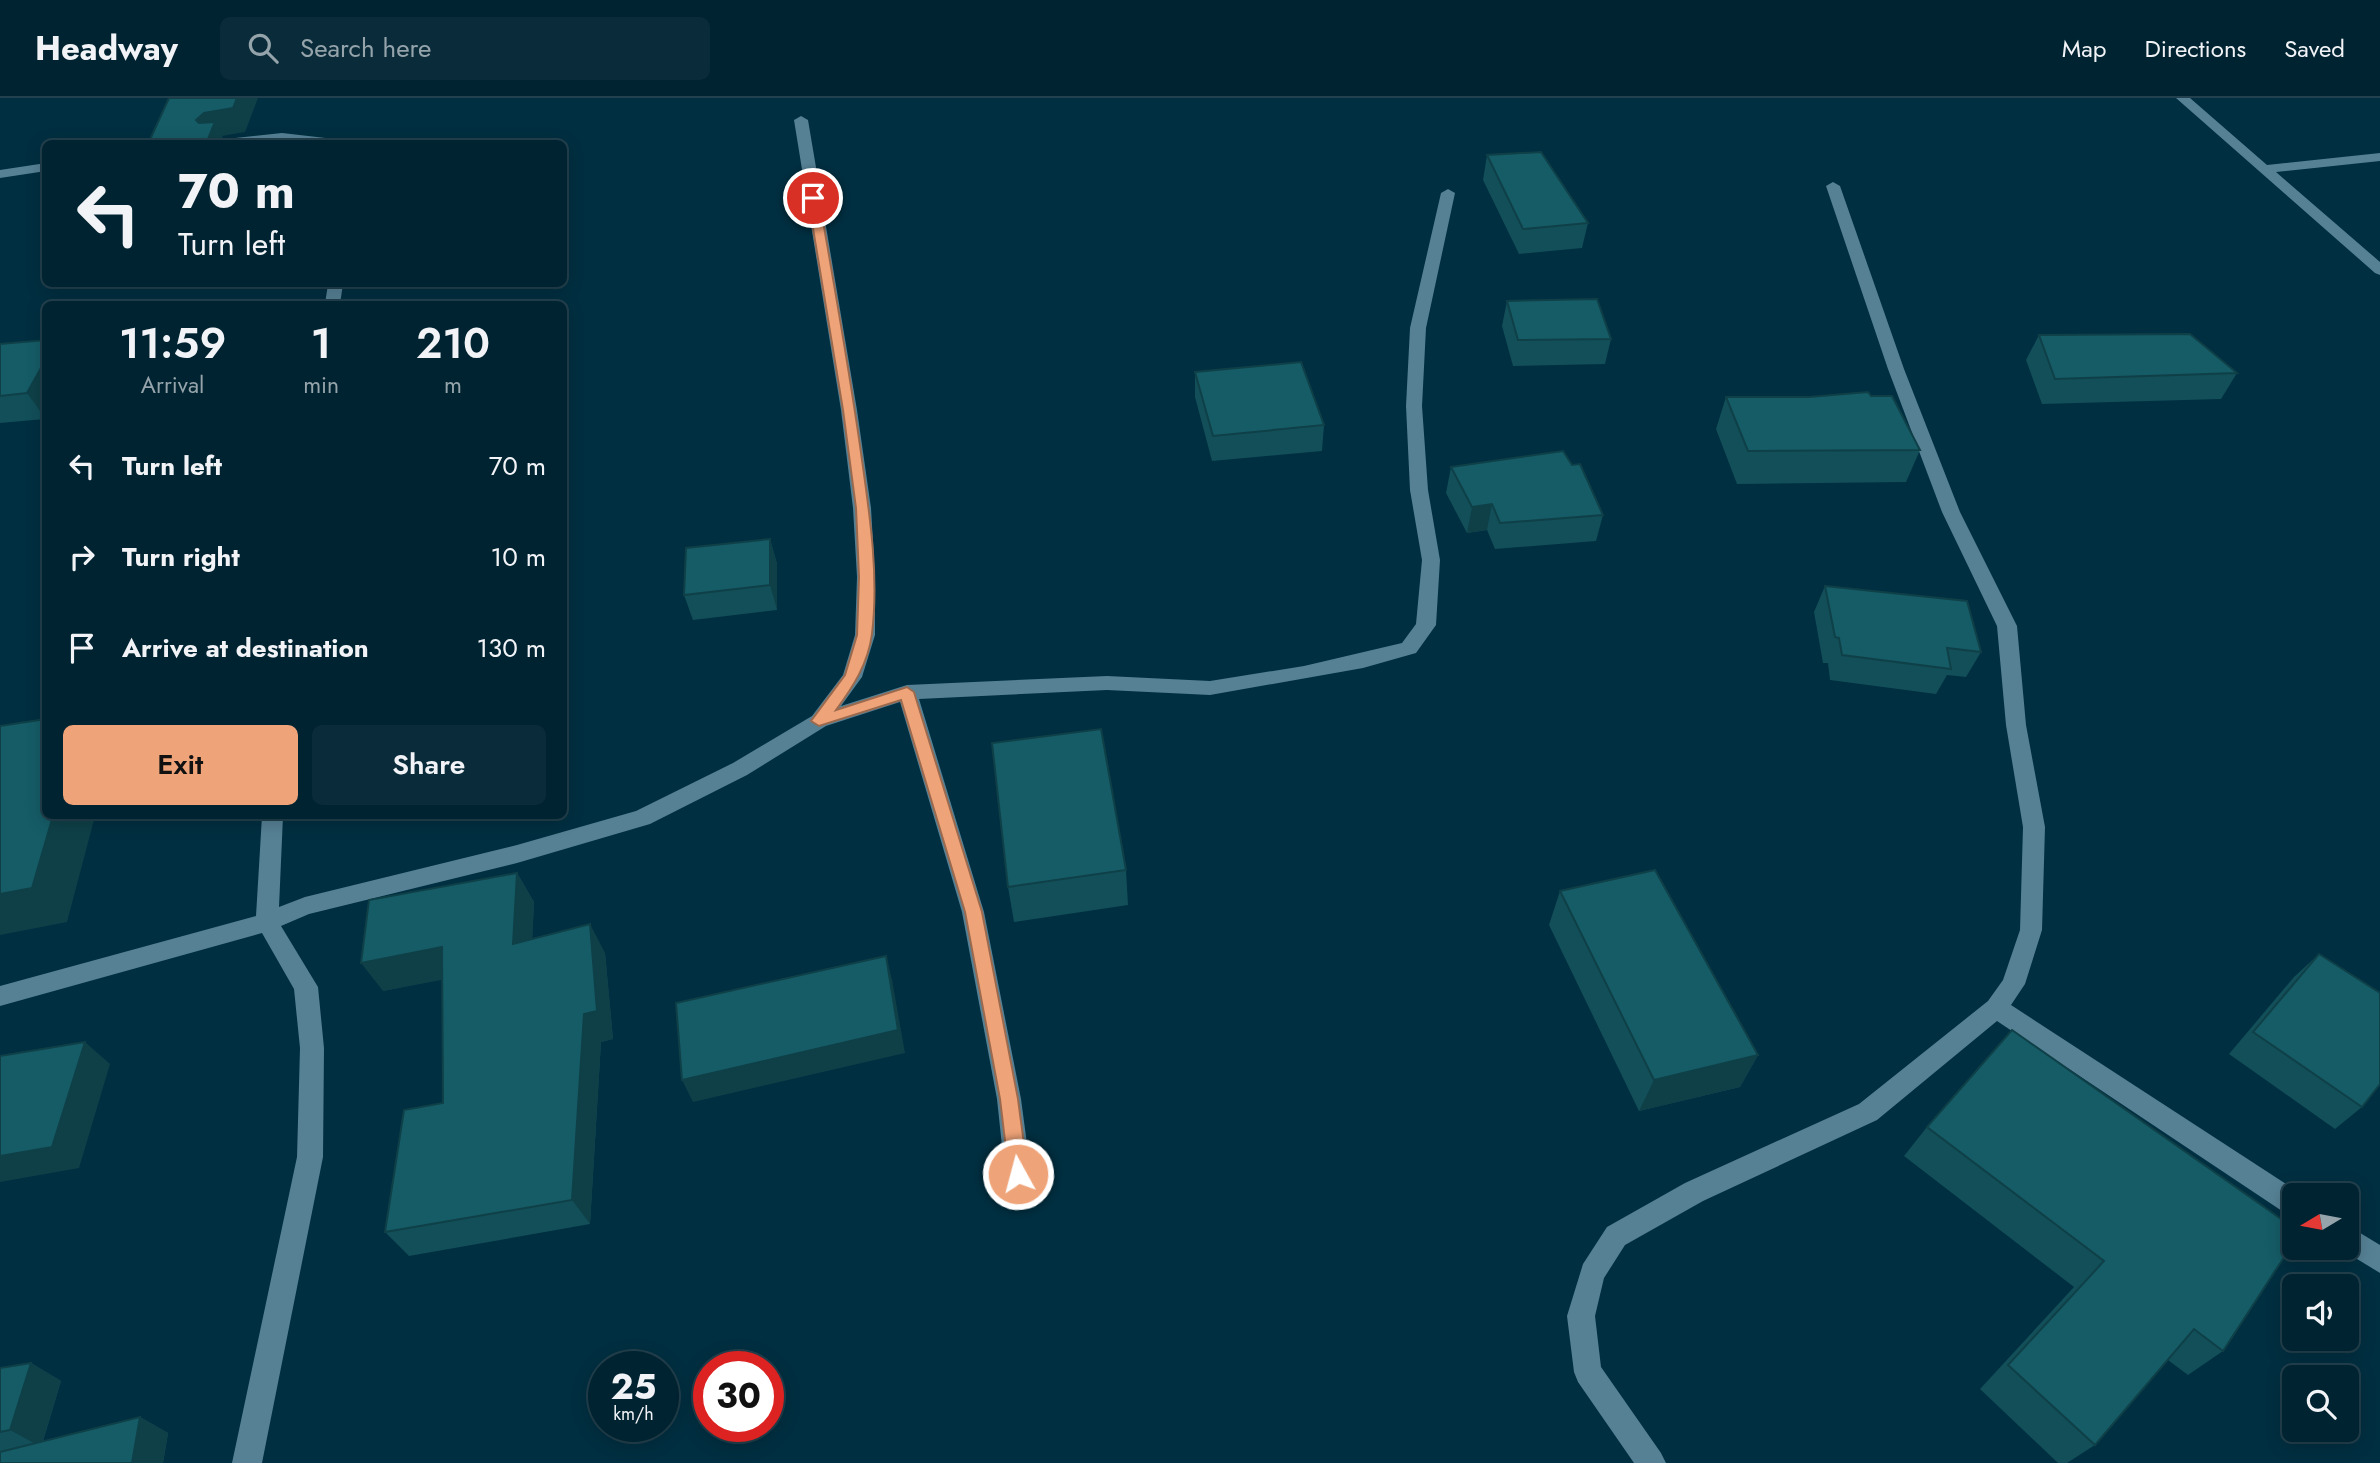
<!DOCTYPE html>
<style>
:root{--surface:#002331;--page:#0a2b39;--text:#f1f3f6;--muted:#95a4ab;--line:#22404d;--accent:#efa378}
body{margin:0;font-family:Jost,sans-serif;background:var(--page);color:var(--text);height:100vh;display:flex;flex-direction:column;font-size:26px;white-space:nowrap}
*{box-sizing:border-box;margin:0}
p{font-size:23px;color:var(--muted)}
.icon{flex:none;width:38px;height:38px;fill:none;stroke:currentColor;stroke-width:2;stroke-linecap:round;stroke-linejoin:round}
.map{position:relative;flex:1;overflow:hidden}
.drawer{position:absolute;left:42px;top:203px;width:525px;height:518px;display:flex;flex-direction:column;background:var(--surface);border-radius:10px;box-shadow:0 4px 18px #0003,0 0 0 2px var(--line)}
.drawer>*{flex:none}
.hud{position:absolute;left:42px;top:42px;width:525px;height:147px;border-radius:10px;box-shadow:0 4px 18px #0003,0 0 0 2px var(--line);background:#002331;color:var(--text);overflow:hidden}
.needle{width:46px;rotate:260deg}
.fabs{position:absolute;left:2282px;top:1085px;display:grid;gap:14px}
.fabs a{display:grid;place-items:center;width:77px;height:77px;border-radius:10px;background:var(--surface);box-shadow:0 4px 18px #0003,0 0 0 2px var(--line);font-size:35px}
.speed{position:absolute;left:588px;top:1253px;display:flex;gap:14px;font-size:35px;font-weight:700;text-align:center}
.speed>*{display:grid;place-content:center;width:91px;height:91px;border-radius:50%;background:var(--surface);box-shadow:0 4px 18px #0003,0 0 0 2px var(--line);line-height:1}
.speed small{font-size:18px;font-weight:400}
.speed .limit{border:10px solid #d22;background:#fff;color:#111}
.pin{position:absolute;display:grid;place-items:center;width:60px;height:60px;color:#fff;margin:-30px;border:4px solid #fff;border-radius:50%;box-shadow:0 2px 7px #0007}
.me{position:absolute;width:77px;margin:-38px;rotate:353deg;stroke-linejoin:round;filter:drop-shadow(0 0 5px #0008)}
.turn{display:flex;align-items:center;gap:24px;height:147px;padding:0 21px;font-size:32px}
.turn .icon{width:91px;height:91px;stroke-width:2.5}
.turn b{display:block;font-size:49px;line-height:60px}
.eta{display:flex;justify-content:space-evenly;align-items:center;height:119px;text-align:center}
.eta b{font-size:42px;font-weight:600;line-height:49px}
.cta{display:flex;gap:14px;margin-top:auto;padding:14px 21px}
.cta a{flex:1;height:80px;border-radius:10px;background:var(--accent);color:#111;font-size:28px;font-weight:600;line-height:80px;text-align:center}
.cta a+a{background:var(--page);color:var(--text)}
ul{padding:0;list-style:none}
li{display:flex;align-items:center;gap:21px;height:91px;padding:0 21px}
li div{flex:1}
li b{display:block;font-size:26px}
li em{font-style:normal}
header{display:flex;align-items:center;gap:42px;box-sizing:border-box;height:98px;padding:0 35px;background:var(--surface);border-bottom:2px solid var(--line)}
header strong{font-size:33px}
nav{display:flex;gap:38px;margin-inline-start:auto;font-size:24px}
.search{width:490px;height:63px;background:var(--page);display:flex;align-items:center;gap:18px;box-sizing:border-box;padding:0 24px;border-radius:10px;color:var(--muted);font-size:26px}
.map>svg:first-child{display:block}
.lines{fill:none;stroke-linecap:round;stroke-linejoin:round}
.street{fill:#568195;fill-rule:evenodd}
.wall{fill:#124f59}
.shaded-wall{fill:#0f4048}
.building{fill:#155c67;stroke:#0f4048;stroke-width:2}
.route{fill:#efa378;stroke:#9b6a4e;stroke-width:2}
</style>
<header>
<strong>Headway</strong>
<div class="search"><svg class="icon" aria-label="search" viewBox="0 0 24 24"><circle cx="10" cy="10" r="6"/><path d="M15 15l6 6"/></svg>Search here</div>
<nav><a>Map</a><a>Directions</a><a>Saved</a></nav>
</header>
<div class="map">
<svg width="2380" height="1365" viewBox="0 0 2380 1365">
<rect width="100%" height="100%" fill="#002f41"/>
<g class="lines">
<g class="street">
<polygon points="2176,0 2190,0 2267,67 2380,55 2380,63 2276,74 2380,164 2380,177 2375,175"/>
<polygon points="801,18 808,22 857,312 871,410 875,479 875,537 862,579 841,608 907,587 1107,578 1210,583 1304,568 1402,545 1416,526 1422,462 1410,392 1406,308 1410,230 1441,95 1448,91 1455,95 1426,230 1422,308 1428,392 1440,462 1436,527 1416,555 1363,570 1210,597 1107,592 919,601 984,814 1021,1001 1031,1076 1027,1084 1018,1088 1009,1084 1005,1076 997,1001 962,814 900,604 826,628 747,677 650,726 517,765 309,816 281,828 318,889 324,950 323,1059 262,1365 232,1365 297,1059 300,950 294,891 262,835 0,908 0,888 256,818 262,718 283,718 279,809 305,799 517,747 636,713 733,665 812,618 843,577 855,537 857,479 853,410 841,312 794,22"/>
<polygon points="282,35 343,42 349,46 282,43 211,46 217,42"/>
<polygon points="46,65 46,73 0,80 0,72"/>
<polygon points="1833,84 1840,88 1904,271 1960,414 2017,528 2026,627 2045,729 2042,832 2025,886 2011,907 2303,1097 2294,1097 2294,1118 2285,1115 1997,923 1877,1022 1703,1103 1625,1147 1604,1180 1595,1218 1601,1269 1661,1355 1666,1365 1634,1365 1578,1284 1574,1274 1567,1218 1583,1166 1607,1129 1685,1085 1859,1006 1988,903 2003,882 2020,832 2023,729 2006,627 1997,528 1942,414 1888,271 1826,88"/>
<polygon points="328,186 343,186 340,206 325,206"/>
<polygon points="2347,1127 2380,1147 2380,1175 2339,1150 2347,1150"/>
</g>
</g>
<g class="wall">
<polygon points="1487,57 1588,125 1582,150 1519,156 1483,82"/>
<polygon points="1507,203 1611,241 1605,266 1513,268 1502,228"/>
<polygon points="2039,237 2237,275 2221,301 2042,306 2026,262"/>
<polygon points="0,246 45,321 0,325"/>
<polygon points="1195,274 1324,327 1322,353 1212,363 1195,299"/>
<polygon points="1871,298 1920,352 1906,384 1737,386 1716,331 1726,299"/>
<polygon points="1451,369 1603,417 1596,443 1495,451 1487,432 1467,435 1446,395"/>
<polygon points="770,441 777,466 777,512 693,522 684,497"/>
<polygon points="1825,488 1981,554 1966,579 1947,577 1936,596 1830,582 1828,565 1823,565 1814,514"/>
<polygon points="1126,772 1128,807 1014,824 1008,789"/>
<polygon points="517,775 534,804 532,841 605,855 613,941 601,944 590,1126 409,1158 385,1134 443,1005 442,881 383,893"/>
<polygon points="1560,793 1758,957 1740,989 1639,1013 1549,827"/>
<polygon points="2319,856 2362,1009 2335,1031 2229,956 2294,879"/>
<polygon points="1927,1029 2223,1253 2188,1277 2168,1262 2095,1347 2067,1365 2058,1365 1980,1291 2074,1189 1904,1058"/>
<polygon points="31,1265 61,1283 43,1343 140,1319 168,1335 163,1365 0,1365 0,1270"/>
</g>
<g class="shaded-wall">
<polygon points="237,0 258,0 245,34 222,38 226,46 206,46 196,22 204,15"/>
<polygon points="46,261 46,321 27,295"/>
<polygon points="1492,406 1487,432 1467,435 1472,409"/>
<polygon points="770,441 777,466 777,512 770,487"/>
<polygon points="53,718 95,718 67,824 0,837 0,796"/>
<polygon points="517,775 534,804 531,874 513,846"/>
<polygon points="590,826 605,855 613,941 601,944 590,1126 572,1102"/>
<polygon points="442,849 462,878 383,893 361,865"/>
<polygon points="886,858 892,882 905,955 693,1004 682,982"/>
<polygon points="85,944 110,966 79,1070 0,1084 0,1058"/>
<polygon points="1758,957 1740,989 1639,1013 1654,982"/>
<polygon points="31,1265 61,1283 41,1349 10,1332"/>
<polygon points="140,1319 168,1335 163,1365 132,1365"/>
</g>
<g class="building">
<polygon points="169,0 237,0 233,10 204,15 196,22 199,25 215,24 206,46 148,46"/>
<polygon points="1541,54 1588,125 1523,131 1487,57"/>
<polygon points="1597,201 1611,241 1518,242 1507,203"/>
<polygon points="2190,236 2237,275 2055,281 2039,237"/>
<polygon points="46,242 46,261 27,295 0,298 0,246"/>
<polygon points="1301,264 1324,327 1213,338 1195,274"/>
<polygon points="1868,294 1871,298 1892,298 1920,352 1748,353 1726,299 1809,299"/>
<polygon points="1563,353 1572,367 1580,366 1603,417 1500,425 1492,406 1472,409 1451,369"/>
<polygon points="770,441 770,487 684,497 686,450"/>
<polygon points="1825,488 1967,503 1981,554 1947,550 1951,571 1842,557 1839,540 1835,539"/>
<polygon points="46,621 46,718 53,718 32,790 0,796 0,628"/>
<polygon points="1101,631 1126,772 1008,789 992,645"/>
<polygon points="1655,772 1758,957 1654,982 1560,793"/>
<polygon points="517,775 513,846 590,826 597,913 584,916 572,1102 385,1134 404,1012 443,1005 442,849 361,865 369,802"/>
<polygon points="2319,856 2380,895 2380,986 2362,1009 2253,934"/>
<polygon points="886,858 898,932 682,982 676,905"/>
<polygon points="2012,932 2294,1130 2294,1144 2223,1253 2194,1231 2095,1347 2008,1267 2104,1163 1927,1029"/>
<polygon points="85,944 52,1049 0,1058 0,958"/>
<polygon points="31,1265 10,1332 0,1334 0,1270"/>
<polygon points="140,1319 132,1365 0,1365 0,1354"/>
</g>
<path class="route" d="M813 97 819 100C834 187 850 274 862 362 870 418 879 479 872 536 868 566 853 589 836 612L907 589 914 594 982 814 1018 1001 1028 1076 1025 1082 1018 1085 1011 1082 1009 1076 1000 1001 965 814 901 602 819 628 811 623 845 577 857 537 859 479 856 410 843 312 808 100Z"/>
</svg>
<div class="fabs">
<a><svg class="needle" viewBox="-14 -14 28 28"><path d="M0-13l5 13h-10z" fill="#e53935"/><path d="M0 13l5-13h-10z" fill="#95a4ab"/></svg></a>
<a><svg class="icon" aria-label="sound" viewBox="0 0 24 24"><path d="M4 9h4l5-4v14l-5-4H4zM17 9q2 3 0 6"/></svg></a>
<a><svg class="icon" aria-label="search" viewBox="0 0 24 24"><circle cx="10" cy="10" r="6"/><path d="M15 15l6 6"/></svg></a>
</div>
<div class="speed"><div>25<small>km/h</small></div><div class="limit">30</div></div>
<div class="pin" style="left:813px;top:100px;background:#d93025"><svg class="icon" aria-label="arrive" viewBox="0 0 24 24"><path d="M6 21V4h12l-3 4 3 4H6"/></svg></div>
<svg class="me" style="left:1018px;top:1076px" viewBox="-20 -20 40 40"><circle r="17" fill="#efa378" stroke="#fff" stroke-width="3"/><path d="M0-11L8 9 0 5-8 9z" fill="#fff"/></svg>
<div class="hud">
<div class="turn"><svg class="icon" aria-label="left" viewBox="0 0 24 24"><path d="M17 20v-9H6M10 6l-5 5 5 5"/></svg><div><b>70 m</b>Turn left</div></div>
</div>
<section class="drawer">
<div class="eta">
<div><b>11:59</b><p>Arrival</p></div>
<div><b>1</b><p>min</p></div>
<div><b>210</b><p>m</p></div>
</div>
<ul>
<li><svg class="icon" aria-label="left" viewBox="0 0 24 24"><path d="M17 20v-9H6M10 6l-5 5 5 5"/></svg><div><b>Turn left</b></div><em>70 m</em></li>
<li><svg class="icon" aria-label="right" viewBox="0 0 24 24"><path d="M7 20v-9h11M14 6l5 5-5 5"/></svg><div><b>Turn right</b></div><em>10 m</em></li>
<li><svg class="icon" aria-label="arrive" viewBox="0 0 24 24"><path d="M6 21V4h12l-3 4 3 4H6"/></svg><div><b>Arrive at destination</b></div><em>130 m</em></li>
</ul>
<div class="cta"><a>Exit</a><a>Share</a></div>
</section>
</div>
